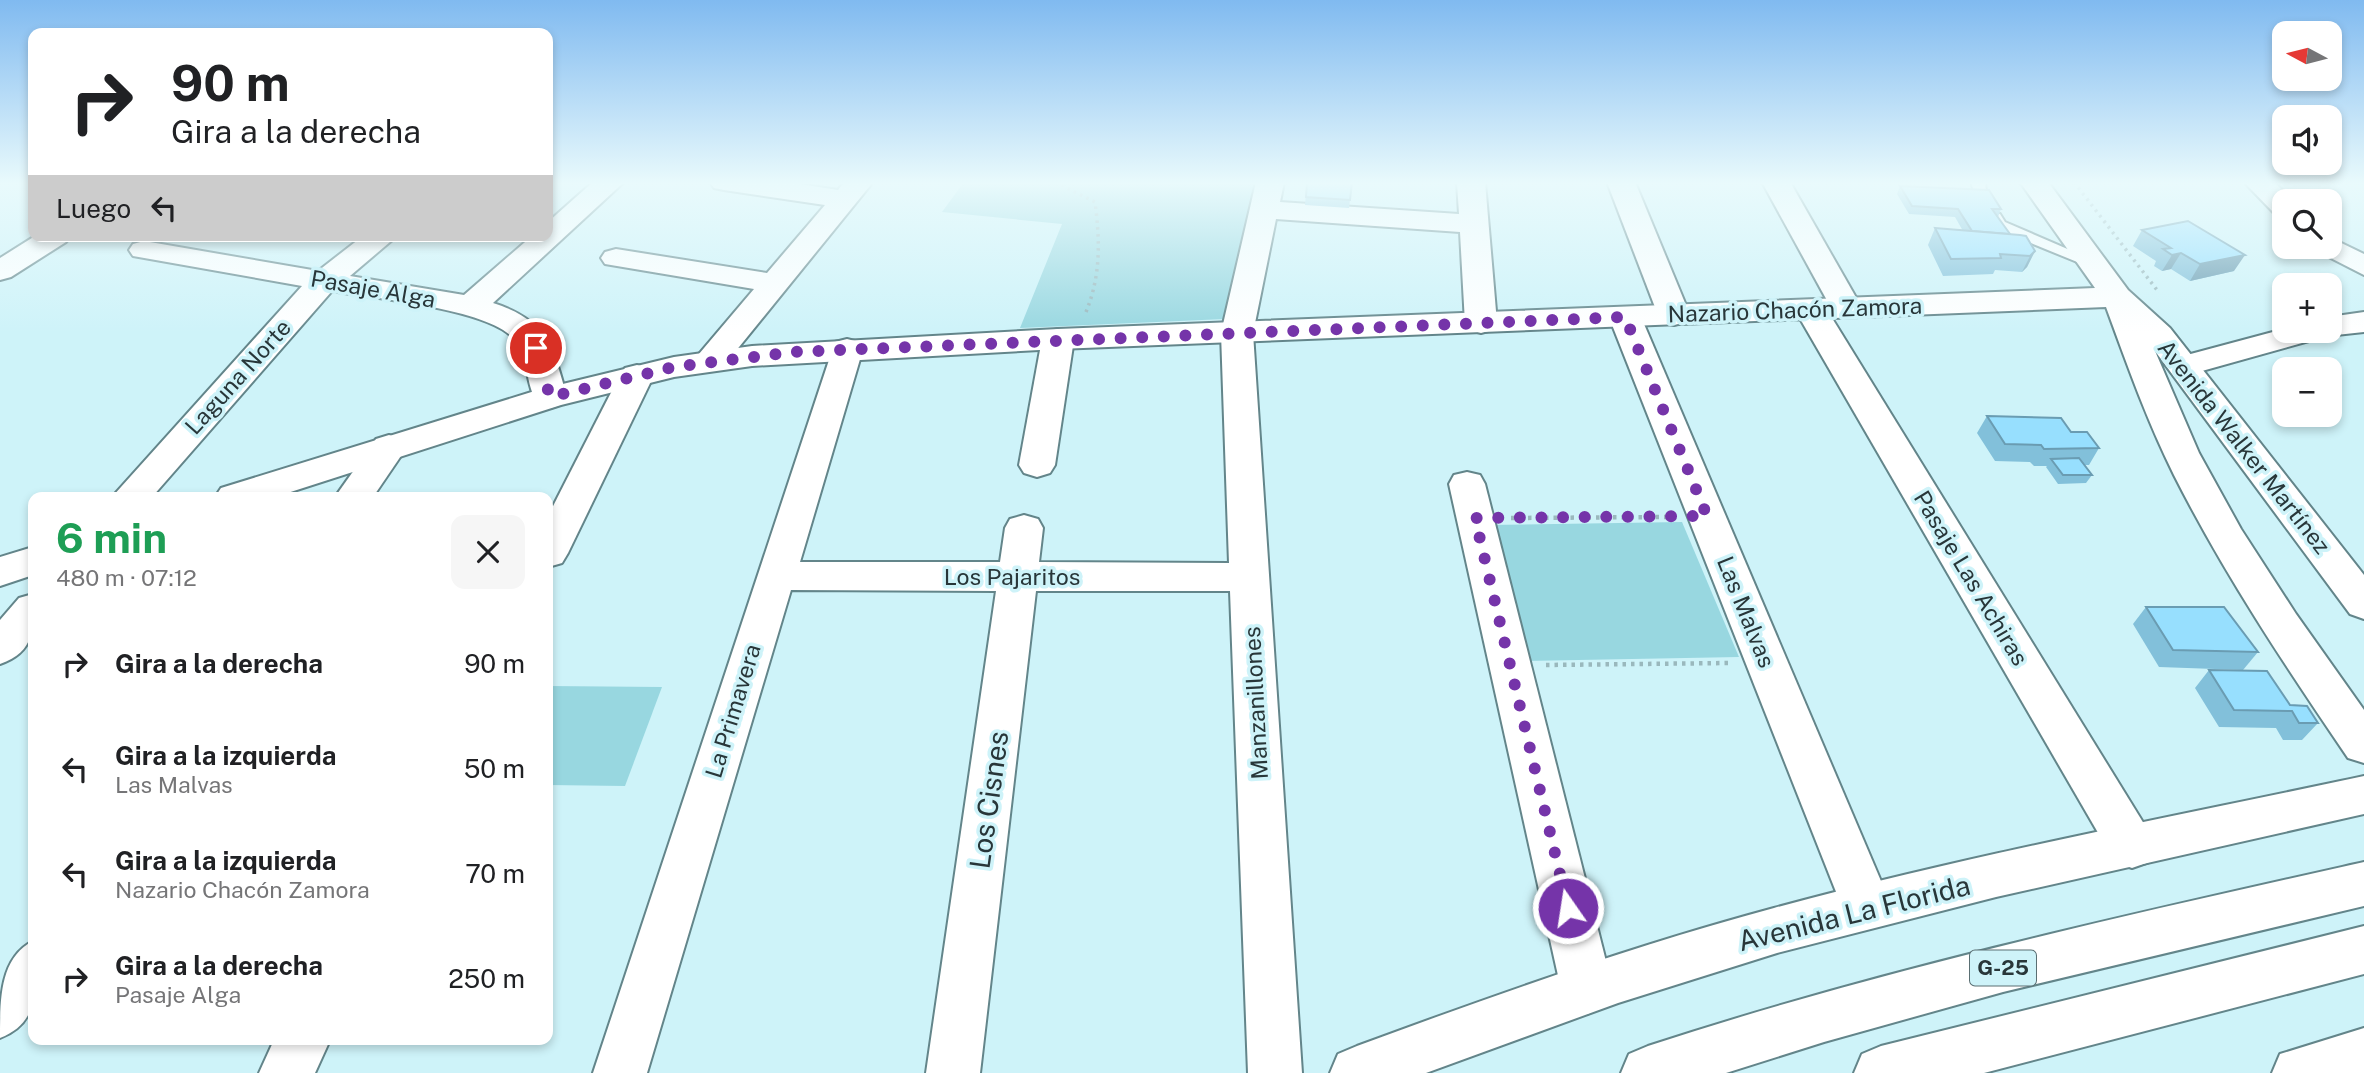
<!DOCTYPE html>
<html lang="es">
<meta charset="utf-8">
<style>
:root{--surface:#fff;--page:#f6f6f6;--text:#202124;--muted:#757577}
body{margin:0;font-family:"Public Sans",sans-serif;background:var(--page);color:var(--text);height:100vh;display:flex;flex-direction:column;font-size:26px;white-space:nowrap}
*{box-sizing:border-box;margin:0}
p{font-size:23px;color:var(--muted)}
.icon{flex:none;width:38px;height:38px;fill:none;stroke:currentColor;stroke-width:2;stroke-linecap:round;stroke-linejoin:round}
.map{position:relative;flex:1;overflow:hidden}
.sheet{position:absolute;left:28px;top:492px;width:525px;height:553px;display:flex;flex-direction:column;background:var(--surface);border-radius:14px;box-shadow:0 4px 10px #0003}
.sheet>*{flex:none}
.hud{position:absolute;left:28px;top:28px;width:525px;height:214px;border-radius:14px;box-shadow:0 4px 10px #0003;background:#fff;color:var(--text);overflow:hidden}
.needle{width:46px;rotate:277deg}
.buttons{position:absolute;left:2272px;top:21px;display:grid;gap:14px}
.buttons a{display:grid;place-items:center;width:70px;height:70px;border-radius:14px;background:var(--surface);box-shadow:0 4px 10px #0003;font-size:35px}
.pin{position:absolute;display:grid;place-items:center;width:60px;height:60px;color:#fff;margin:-30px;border:4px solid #fff;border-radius:50%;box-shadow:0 2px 7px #0007}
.me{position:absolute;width:77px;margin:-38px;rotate:347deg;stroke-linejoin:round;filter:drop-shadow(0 0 5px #0008)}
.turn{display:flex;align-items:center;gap:24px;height:147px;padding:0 28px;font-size:32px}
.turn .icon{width:91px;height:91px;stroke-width:2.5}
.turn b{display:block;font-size:49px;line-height:60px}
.then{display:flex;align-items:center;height:66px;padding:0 28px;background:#0003;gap:14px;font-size:26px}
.round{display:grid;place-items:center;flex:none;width:74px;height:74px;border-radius:14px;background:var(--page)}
.overview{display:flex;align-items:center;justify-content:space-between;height:119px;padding:0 28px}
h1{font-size:42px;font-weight:700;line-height:52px;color:#1e9e55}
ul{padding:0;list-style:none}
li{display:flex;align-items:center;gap:21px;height:105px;padding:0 28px}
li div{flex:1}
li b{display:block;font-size:26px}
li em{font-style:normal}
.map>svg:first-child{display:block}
.green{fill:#98d7e0}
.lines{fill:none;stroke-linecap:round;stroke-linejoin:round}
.lane-casing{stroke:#63858a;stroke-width:4}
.street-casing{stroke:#63858a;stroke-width:4}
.secondary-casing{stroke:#63858a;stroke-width:4}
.primary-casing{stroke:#63858a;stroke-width:4}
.path-far1{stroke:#9ab8bd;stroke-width:3.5;stroke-dasharray:2.5 4.5;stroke-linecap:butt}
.path{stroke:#9ab8bd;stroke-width:4.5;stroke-dasharray:3.5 5;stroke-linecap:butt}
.lane{fill:#fff;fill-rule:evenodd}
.street{fill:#fff;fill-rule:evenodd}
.secondary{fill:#fff;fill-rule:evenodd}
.primary{fill:#fff;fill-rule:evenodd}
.wall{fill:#82c0da}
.shaded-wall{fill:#6a9cb2}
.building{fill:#97dffe;stroke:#6a9cb2;stroke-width:2}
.route{stroke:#7534a9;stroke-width:12;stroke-dasharray:0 21.6}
.labels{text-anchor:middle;stroke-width:7;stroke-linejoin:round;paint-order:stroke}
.shield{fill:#cef3f9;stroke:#5a6f73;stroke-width:2}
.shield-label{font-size:21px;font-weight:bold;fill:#283639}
.street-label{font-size:23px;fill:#283639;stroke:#cef3f9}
.near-street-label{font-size:28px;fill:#283639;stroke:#cef3f9}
</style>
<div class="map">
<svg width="2364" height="1073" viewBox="0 0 2364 1073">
<rect width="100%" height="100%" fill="#cef3f9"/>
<g class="green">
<polygon points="964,182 1257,182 1225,319 1020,328 1062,224 942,212"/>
<polygon points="1682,522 1739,657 1525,661 1488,525"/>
<polygon points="548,686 662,687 625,786 548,785"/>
</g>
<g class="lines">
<g class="lane-casing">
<g id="lane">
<polygon points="1971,182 1985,182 1987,201 1977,201"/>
<polygon points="1995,213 2000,214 2005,222 2100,263 2097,266 2087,266 1994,228 1988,217"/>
</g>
</g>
<g class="street-casing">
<g id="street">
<path d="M593 182H624L493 303C547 320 553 347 567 397L562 404 550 408 538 404C525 385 529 357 514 339 490 309 372 298 332 291L152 497H112L302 286 133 256 129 250 133 244 144 241 318 271 363 236H397L350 276 464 295 532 236H548V222Z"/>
<polygon points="710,182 787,182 838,190 844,182 873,182 722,368 710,371 698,368 693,361 754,289 605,264 601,258 605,252 616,249 767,273 825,205 724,190 714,188"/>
<polygon points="1256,182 1284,182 1280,202 1459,214 1457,182 1485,182 1497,323 1492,330 1481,333 1470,330 1465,323 1460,232 1276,219 1253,333 1302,1073 1248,1073 1230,591 1036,591 980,1073 926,1073 996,591 791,590 647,1073 593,1073 835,342 847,339 859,342 863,349 800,562 1000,562 1005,528 1010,519 1024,515 1038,519 1043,528 1039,562 1229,563 1221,333"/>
<polygon points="1607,182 1635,182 1690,315 1685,322 1674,325 1663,322 1658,315"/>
<polygon points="1762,182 1790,182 1862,308 1857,315 1846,317 1835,315"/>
<polygon points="2244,182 2274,182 2294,201 2284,201 2284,215 2274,213"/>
<polygon points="35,236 71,236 66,242 11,277 0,280 0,258"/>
<polygon points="2329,237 2364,254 2364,275 2319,252 2315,247 2329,247"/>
<polygon points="1811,301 1822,303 1827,310 2149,832 2156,847 2149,862 2132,868 2115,862 1795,310 1800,303"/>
<polygon points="1625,307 1636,310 1641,317 1892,907 1885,923 1867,929 1849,923 1842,907 1609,317 1614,310"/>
<polygon points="2364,312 2364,332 2327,336 2184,376 2172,373 2167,366 2172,359 2284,329 2329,331 2329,317"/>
<polygon points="1058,329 1069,332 1074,339 1055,465 1050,473 1037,477 1024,473 1019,465 1042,339 1047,332"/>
<polygon points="637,365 649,368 654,375 568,553 562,563 548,567 548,516 620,375 625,368"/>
<polygon points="389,435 402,439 407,447 373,497 335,497 376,439"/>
<polygon points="1467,472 1480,475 1485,484 1613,989 1605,1006 1587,1014 1569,1006 1561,989 1449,484 1454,475"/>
<path d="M33 594C34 626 36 652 0 664V620L19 598Z"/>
<path d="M33 941C35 981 44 1021 0 1038 0 998 0 958 33 941Z"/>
<polygon points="274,1040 330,1040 315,1073 259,1073"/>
</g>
</g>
<g class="secondary-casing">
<g id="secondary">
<path d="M2020 182H2048L2128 290 2170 328 2364 575V619L2350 614 2155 351 2199 453 2241 529 2296 614 2364 710V763L2348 758C2286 667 2224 574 2174 475 2147 421 2127 364 2106 307L1058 349 752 366 674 377 561 405 275 497H215L221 488 538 390 674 357 752 346 1058 329 2095 288Z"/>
<polygon points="33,547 33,575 0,586 0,557"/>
<path d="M2364 776V814L1996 897 1777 953 1618 1003 1426 1073H1330L1338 1054 1357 1046C1495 995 1633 946 1774 908 1969 855 2167 818 2364 776Z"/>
<polygon points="2364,1028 2364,1073 2272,1073 2280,1054"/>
</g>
</g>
<g class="primary-casing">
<g id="primary">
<path d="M2364 862V906L2003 992 1824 1042 1726 1073H1621L1629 1054 1648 1046C1883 969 2123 916 2364 862Z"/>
<polygon points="2364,926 2364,974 1984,1073 1854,1073 1862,1054 1881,1046"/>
</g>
</g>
<g class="path-far1">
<path d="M1055 182 1095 202C1100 241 1101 275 1086 312"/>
<polyline points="2074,182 2157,290"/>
</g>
<g class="path">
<polyline points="1511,518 1670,517"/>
<polyline points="1546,665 1730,663"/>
</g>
<use href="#lane" class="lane"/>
<use href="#street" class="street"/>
<use href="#secondary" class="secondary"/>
<use href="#primary" class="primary"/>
</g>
<g class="wall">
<polygon points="1307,182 1352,182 1349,208 1305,205"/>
<polygon points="1900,186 2001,209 1998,217 2010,234 2035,251 2027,267 2022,272 1995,270 1993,274 1943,276 1928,245 1935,228 1963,231 1955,217 1909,214 1897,194"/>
<polygon points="2142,230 2234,271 2190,281 2171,269 2162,271 2154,266 2156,261 2133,246"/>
<polygon points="1987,416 2071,432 2099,448 2089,465 2085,465 2092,475 2086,483 2058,484 2046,467 2047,466 2034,466 2030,462 1995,461 1977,433"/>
<polygon points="2146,607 2258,652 2243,670 2159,667 2133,624"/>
<polygon points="2209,670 2290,705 2318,723 2302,740 2283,740 2276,728 2219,727 2195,688"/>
</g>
<g class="shaded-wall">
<polygon points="2035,251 2027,267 2022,272 2030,256"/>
<polygon points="2181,253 2171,269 2162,271 2172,255"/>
<polygon points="2245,255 2234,271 2190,281 2200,264"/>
</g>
<g class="building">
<polygon points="1307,182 1352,182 1350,200 1306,197"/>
<polygon points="1900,186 1989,190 2001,209 1992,209 2010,234 1972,231 1958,209 1912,206"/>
<polygon points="2188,221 2245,255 2200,264 2181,253 2172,255 2163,249 2171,248 2142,230"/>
<polygon points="1935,228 2020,235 2026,236 2035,251 2030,256 2000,254 2001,258 1951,259"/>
<polygon points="1987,416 2061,418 2071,432 2087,432 2099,448 2044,449 2041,445 2005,444"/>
<polygon points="2079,458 2092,475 2063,475 2051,459"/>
<polygon points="2146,607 2224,607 2258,652 2173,650"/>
<polygon points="2209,670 2267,671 2290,705 2307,706 2318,723 2299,723 2292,711 2234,710"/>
</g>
<linearGradient id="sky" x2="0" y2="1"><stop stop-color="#80baf0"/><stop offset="0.55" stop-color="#e9fafc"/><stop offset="1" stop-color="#e9fafc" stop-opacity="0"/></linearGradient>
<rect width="2364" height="333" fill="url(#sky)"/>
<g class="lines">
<polyline class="route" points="536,348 550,397 674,367 793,352 1625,317 1707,516 1475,518 1568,908"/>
</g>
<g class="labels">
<rect class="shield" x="1970" y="950.5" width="66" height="35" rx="5"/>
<g class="shield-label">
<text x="2003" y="975">G-25</text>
</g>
<g class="street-label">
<text transform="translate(373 289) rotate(10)" y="8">Pasaje Alga</text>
<text transform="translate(1795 310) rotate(-2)" y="8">Nazario Chacón Zamora</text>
<text transform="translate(238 377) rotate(-48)" y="8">Laguna Norte</text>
<text transform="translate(2244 447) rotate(52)" y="8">Avenida Walker Martínez</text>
<text x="1012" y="585">Los Pajaritos</text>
<text transform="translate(1971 578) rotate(59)" y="8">Pasaje Las Achiras</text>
<text transform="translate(1746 612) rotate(68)" y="8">Las Malvas</text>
<text transform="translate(1256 703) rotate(-93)" y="8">Manzanillones</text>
<text transform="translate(733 711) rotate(-73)" y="8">La Primavera</text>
</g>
<g class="near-street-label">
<text transform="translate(989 800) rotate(-82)" y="10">Los Cisnes</text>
<text transform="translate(1854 913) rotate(-14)" y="10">Avenida La Florida</text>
</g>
</g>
</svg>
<div class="buttons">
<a><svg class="needle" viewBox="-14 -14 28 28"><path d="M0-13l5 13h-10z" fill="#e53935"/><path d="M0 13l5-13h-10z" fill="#757577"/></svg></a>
<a><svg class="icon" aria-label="sound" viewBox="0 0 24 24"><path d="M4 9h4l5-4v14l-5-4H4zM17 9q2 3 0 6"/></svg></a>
<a><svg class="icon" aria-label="search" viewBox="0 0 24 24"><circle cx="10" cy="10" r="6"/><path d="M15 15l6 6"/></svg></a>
<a>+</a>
<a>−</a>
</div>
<div class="pin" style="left:536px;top:348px;background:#d93025"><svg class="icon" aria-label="arrive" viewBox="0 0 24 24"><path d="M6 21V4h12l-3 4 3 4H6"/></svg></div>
<svg class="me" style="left:1568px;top:908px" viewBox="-20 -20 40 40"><circle r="17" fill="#7534a9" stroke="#fff" stroke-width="3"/><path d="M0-11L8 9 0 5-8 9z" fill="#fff"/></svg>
<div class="hud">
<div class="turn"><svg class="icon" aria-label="right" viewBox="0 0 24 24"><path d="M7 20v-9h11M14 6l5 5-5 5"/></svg><div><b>90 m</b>Gira a la derecha</div></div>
<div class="then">Luego<svg class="icon" aria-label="left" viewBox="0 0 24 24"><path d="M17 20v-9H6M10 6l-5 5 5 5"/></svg></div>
</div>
<section class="sheet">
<div class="overview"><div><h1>6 min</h1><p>480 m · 07:12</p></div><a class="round"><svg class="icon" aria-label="close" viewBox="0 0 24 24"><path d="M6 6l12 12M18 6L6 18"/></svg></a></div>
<ul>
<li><svg class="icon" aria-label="right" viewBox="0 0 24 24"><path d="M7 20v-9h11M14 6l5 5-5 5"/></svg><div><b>Gira a la derecha</b></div><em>90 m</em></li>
<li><svg class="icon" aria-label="left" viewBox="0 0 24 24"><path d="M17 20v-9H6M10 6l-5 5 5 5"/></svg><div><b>Gira a la izquierda</b><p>Las Malvas</p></div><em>50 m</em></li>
<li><svg class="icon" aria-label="left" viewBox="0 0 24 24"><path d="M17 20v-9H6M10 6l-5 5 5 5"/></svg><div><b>Gira a la izquierda</b><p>Nazario Chacón Zamora</p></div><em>70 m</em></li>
<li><svg class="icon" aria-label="right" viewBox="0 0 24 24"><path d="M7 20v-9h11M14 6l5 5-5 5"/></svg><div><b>Gira a la derecha</b><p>Pasaje Alga</p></div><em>250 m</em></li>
</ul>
</section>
</div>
